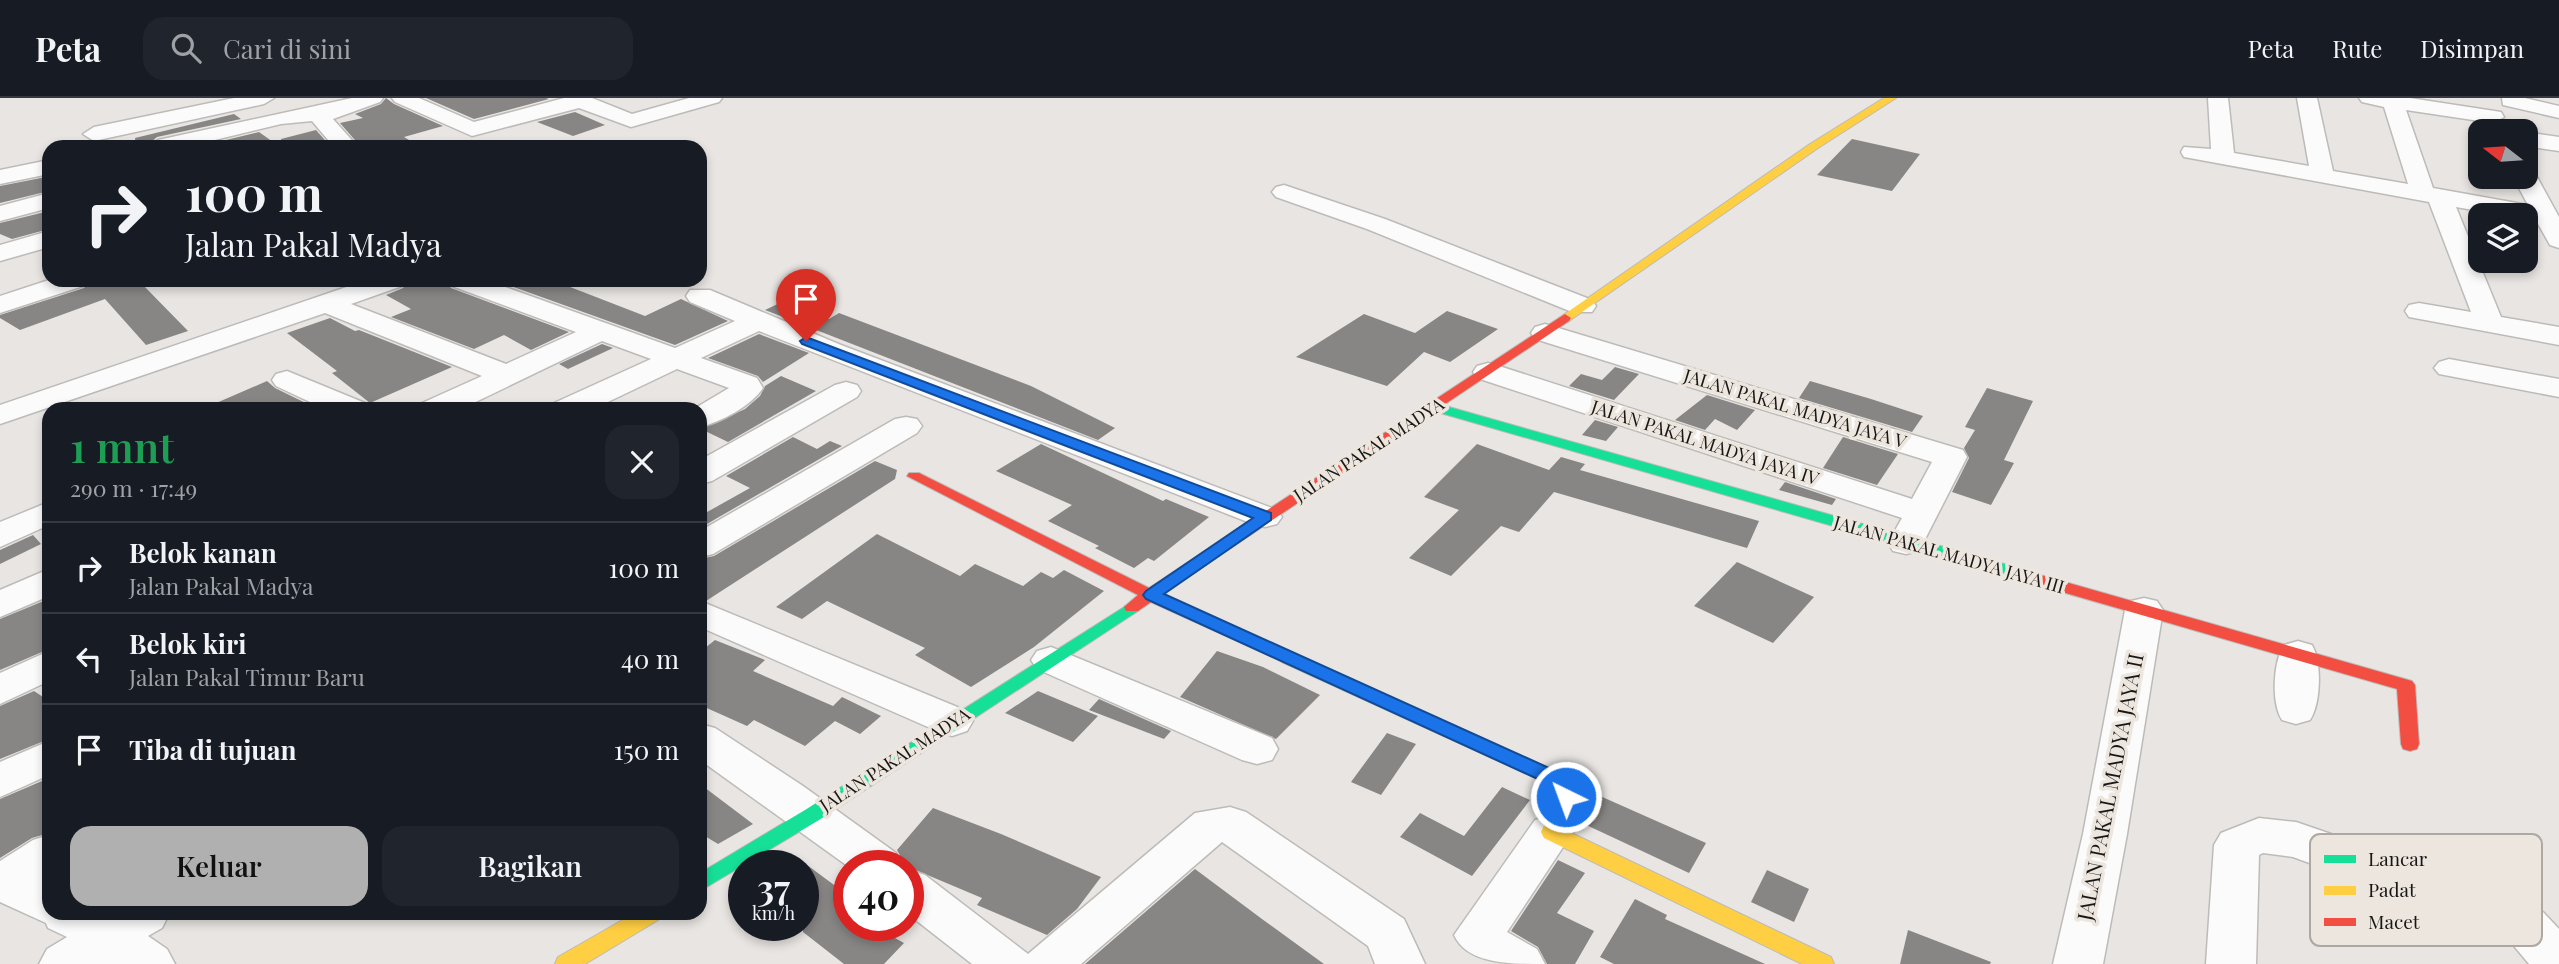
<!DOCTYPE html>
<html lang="id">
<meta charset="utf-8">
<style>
:root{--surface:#171b24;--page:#20242c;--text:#f1f3f6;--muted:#9ea1a6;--line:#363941;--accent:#b0b0b1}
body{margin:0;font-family:"Playfair Display",serif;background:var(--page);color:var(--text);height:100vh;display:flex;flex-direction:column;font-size:26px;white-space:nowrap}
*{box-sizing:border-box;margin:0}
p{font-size:23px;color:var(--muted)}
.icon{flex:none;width:38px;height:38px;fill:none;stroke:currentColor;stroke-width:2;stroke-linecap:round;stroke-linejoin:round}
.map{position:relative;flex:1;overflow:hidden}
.drawer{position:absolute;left:42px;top:304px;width:665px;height:518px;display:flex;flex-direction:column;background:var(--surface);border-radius:21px;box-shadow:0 4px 10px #0003}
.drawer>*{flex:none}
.banner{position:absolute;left:42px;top:42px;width:665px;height:147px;border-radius:21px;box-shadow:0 4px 10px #0003;background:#171b24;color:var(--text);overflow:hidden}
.needle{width:46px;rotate:287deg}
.controls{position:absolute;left:2468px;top:21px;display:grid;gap:14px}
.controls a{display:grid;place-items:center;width:70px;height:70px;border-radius:14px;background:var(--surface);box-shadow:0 4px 10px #0003;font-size:35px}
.speed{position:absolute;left:728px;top:752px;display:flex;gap:14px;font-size:35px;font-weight:700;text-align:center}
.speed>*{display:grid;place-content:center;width:91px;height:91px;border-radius:50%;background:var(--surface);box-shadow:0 4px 10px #0003;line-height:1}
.speed small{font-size:18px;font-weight:400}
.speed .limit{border:10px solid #d22;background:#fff;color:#111}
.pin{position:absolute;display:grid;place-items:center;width:60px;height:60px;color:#fff;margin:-72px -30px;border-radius:50% 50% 50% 0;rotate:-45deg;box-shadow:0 0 7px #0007}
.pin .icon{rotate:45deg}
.me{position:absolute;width:77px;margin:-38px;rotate:318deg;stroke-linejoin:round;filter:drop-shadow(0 0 5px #0008)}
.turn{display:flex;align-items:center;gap:24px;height:147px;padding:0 28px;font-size:32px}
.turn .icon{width:91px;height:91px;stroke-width:2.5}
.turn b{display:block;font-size:49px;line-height:60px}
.round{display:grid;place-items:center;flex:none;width:74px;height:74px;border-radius:21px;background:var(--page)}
.head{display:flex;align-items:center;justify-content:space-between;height:119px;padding:0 28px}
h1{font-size:42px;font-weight:600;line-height:52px;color:#1e9e55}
.action{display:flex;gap:14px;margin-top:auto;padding:14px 28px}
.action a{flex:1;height:80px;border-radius:21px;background:var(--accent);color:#111;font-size:28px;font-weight:600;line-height:80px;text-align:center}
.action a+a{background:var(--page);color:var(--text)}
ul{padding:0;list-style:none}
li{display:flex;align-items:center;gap:21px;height:91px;padding:0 28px;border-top:2px solid var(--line)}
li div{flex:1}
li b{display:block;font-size:26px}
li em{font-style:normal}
header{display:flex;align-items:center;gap:42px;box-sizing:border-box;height:98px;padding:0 35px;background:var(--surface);border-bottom:2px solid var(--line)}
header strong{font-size:33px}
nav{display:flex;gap:38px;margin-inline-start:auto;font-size:24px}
.search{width:490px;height:63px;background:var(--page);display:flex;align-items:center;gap:18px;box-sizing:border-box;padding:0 24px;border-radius:21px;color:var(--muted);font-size:26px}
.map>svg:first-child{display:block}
.building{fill:#888684}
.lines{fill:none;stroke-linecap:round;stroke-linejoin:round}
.street-casing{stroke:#bdbbb8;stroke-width:3}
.fast-casing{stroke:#bdbbb8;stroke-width:2}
.slow-casing{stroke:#bdbbb8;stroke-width:2}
.jam-casing{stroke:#bdbbb8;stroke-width:2}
.street{fill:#fcfbfb;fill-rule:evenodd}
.fast{fill:#16e098;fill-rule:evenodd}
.slow{fill:#ffcf43;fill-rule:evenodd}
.jam{fill:#f24e42;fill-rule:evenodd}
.route{fill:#1a73e8;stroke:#114b97;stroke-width:2}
.labels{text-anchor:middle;stroke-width:7;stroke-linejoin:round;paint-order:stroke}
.street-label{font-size:18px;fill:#191715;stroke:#ece6de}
.near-street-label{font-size:21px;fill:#191715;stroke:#ece6de}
.key{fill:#ece6de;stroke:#ada8a2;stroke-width:2}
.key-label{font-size:19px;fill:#191715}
</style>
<header>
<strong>Peta</strong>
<div class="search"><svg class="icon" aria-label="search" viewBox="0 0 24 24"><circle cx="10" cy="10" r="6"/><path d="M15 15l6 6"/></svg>Cari di sini</div>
<nav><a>Peta</a><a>Rute</a><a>Disimpan</a></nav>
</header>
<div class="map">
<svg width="2559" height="866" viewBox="0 0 2559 866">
<rect width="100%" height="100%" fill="#e8e5e2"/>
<g class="building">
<polygon points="386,0 394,6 443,28 404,39 421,49 361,49 340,25 363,20 355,16 381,6"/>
<polygon points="426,0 546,0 549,1 474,21"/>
<polygon points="575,14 605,27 573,38 537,24"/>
<polygon points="234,16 241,21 157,39 145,49 136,49 135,40"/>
<polygon points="316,32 331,49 282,49 281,41"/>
<polygon points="259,34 280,49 197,49"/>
<polygon points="1852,41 1920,56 1892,93 1817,77"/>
<polygon points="46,79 49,93 0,105 0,88"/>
<polygon points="49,113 49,131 12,141 0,136 0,125"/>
<polygon points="90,182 147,182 143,187 188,233 146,247 105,201 20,232 0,220 0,217 84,190"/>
<polygon points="409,182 445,182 451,190 569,234 531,252 504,237 474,251 391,219 411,211 386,197 403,190"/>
<polygon points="494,182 552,182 645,218 681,201 728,223 675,247"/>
<polygon points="784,203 829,221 839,215 1031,288 1115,330 1098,342 765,212"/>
<polygon points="1447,213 1498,231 1450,264 1424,254 1387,288 1296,259 1364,216 1415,235"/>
<polygon points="330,220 355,233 359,232 452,269 370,305 332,275 337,273 287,235"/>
<polygon points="759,236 809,255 763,284 758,278 708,260"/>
<polygon points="602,246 613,250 568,271 559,266"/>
<polygon points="1615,269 1639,276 1614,302 1569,288 1581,276 1602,282"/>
<polygon points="781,278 816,293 728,344 701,331 745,311 760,298 765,288"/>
<polygon points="267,283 275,290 320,312 200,312"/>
<polygon points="1810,283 1871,301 1923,318 1912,334 1799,300"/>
<polygon points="1987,290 2033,303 2004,362 2014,365 1991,407 1952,394 1969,360 1964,350 1975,332 1965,329"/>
<polygon points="1707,297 1755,312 1737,332 1715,321 1705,332 1675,322"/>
<polygon points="1595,322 1618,329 1606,343 1582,337"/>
<polygon points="793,339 817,351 830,343 842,348 700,430 700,418 750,390 726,378"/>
<polygon points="1843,339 1898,356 1877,387 1823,370"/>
<polygon points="1041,346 1163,403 1166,401 1209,419 1154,463 1148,460 1134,470 1095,450 1099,448 1048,423 1072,407 996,373"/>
<polygon points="1477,346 1549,372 1561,359 1585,366 1580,372 1759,423 1747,450 1554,394 1519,434 1501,428 1451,478 1409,460 1459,412 1424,399"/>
<polygon points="875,363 897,372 895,381 706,503 700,501 700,461 714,458"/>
<polygon points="1785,384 1836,401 1832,407 1779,392"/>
<polygon points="877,436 960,478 975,466 1023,488 1041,474 1053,480 1064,472 1104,493 1034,549 971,589 915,557 925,550 827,503 802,521 776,509"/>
<polygon points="33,437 41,446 0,466 0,452"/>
<polygon points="1737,464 1814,499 1773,545 1694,508"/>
<polygon points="46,502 49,504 49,551 0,572 0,521"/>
<polygon points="715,542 765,562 753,573 833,608 842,599 881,618 860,636 835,623 805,648 754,622 747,628 700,607 700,554"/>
<polygon points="1217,553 1263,569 1320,597 1276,641 1180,599"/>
<polygon points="34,593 49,603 49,641 0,661 0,608"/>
<polygon points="1038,593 1098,618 1073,644 1005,615"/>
<polygon points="1099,601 1171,633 1164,641 1089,612"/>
<polygon points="1387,635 1416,646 1381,697 1351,684"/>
<polygon points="49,680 49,735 32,740 0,760 0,701"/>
<polygon points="700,686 753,726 718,746 700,735"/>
<polygon points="1502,689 1530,702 1472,778 1400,739 1420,715 1464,738"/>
<polygon points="1591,694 1706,745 1689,775 1582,725 1592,700"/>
<polygon points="933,710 1001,736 1101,779 1077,811 1047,837 977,807 982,800 906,768 897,752"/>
<polygon points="1558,762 1585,775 1557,815 1594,833 1575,866 1547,866 1538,849 1511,833"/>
<polygon points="803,764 849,798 849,828 873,828 904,845 884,866 844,866 803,834"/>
<polygon points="1195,771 1262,821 1324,866 1085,866"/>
<polygon points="1767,772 1809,791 1794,824 1751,804"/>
<polygon points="1635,801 1667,817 1665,821 1765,866 1614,866 1600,859"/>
<polygon points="1908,832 1991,864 1990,866 1900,866"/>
</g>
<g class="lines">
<g class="street-casing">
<g id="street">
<polygon points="234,0 274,0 264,6 94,43 83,36 94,29"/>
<polygon points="352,0 383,0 380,4 333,21 358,49 334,49 312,23 281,26 186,49 147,49 158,42"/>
<polygon points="392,0 419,0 474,24 564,0 592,0 632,16 689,0 722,0 719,4 631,29 579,10 472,38 395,4"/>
<polygon points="2208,0 2228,0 2234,55 2309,68 2297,0 2317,0 2333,73 2408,86 2384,9 2362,4 2359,0 2410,0 2501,14 2504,19 2493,25 2406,12 2433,90 2528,107 2513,79 2525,79 2525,72 2533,74 2537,79 2559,119 2559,150 2550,147 2537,124 2525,122 2525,117 2501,117 2456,109 2501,219 2559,229 2559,247 2409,219 2405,213 2409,207 2419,205 2471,214 2429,104 2184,59 2181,54 2184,49 2211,51"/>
<polygon points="2502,0 2525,0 2559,8 2559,20 2503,7"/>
<polygon points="2525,34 2559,39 2559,53 2525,48"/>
<polygon points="49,62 49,76 0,86 0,72"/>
<polygon points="1284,87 1385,121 1592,202 1596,208 1592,214 1572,214 1367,131 1276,99 1272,94 1276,89"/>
<polygon points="49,95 49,110 0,123 0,108"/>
<polygon points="49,133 49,149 0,163 0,147"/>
<polygon points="49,182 87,182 83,188 0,215 0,198"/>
<path d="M367 182H406L402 188 351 206 506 266 576 234 452 188 448 182H486L675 250 735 223 690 204 686 198 690 192H710L841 247 1277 412 1282 419 1277 426 1265 429 1253 426 759 233 701 260 757 280 763 290C751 308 721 324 700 329V312H692L729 290 677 271 591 312H550L554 305 651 261 602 243 459 312H418L422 305 482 278 325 215 0 326V307Z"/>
<polygon points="1545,226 1963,352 1967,359 1919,453 1906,456 1893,453 1888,445 1902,420 1477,280 1473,274 1477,268 1488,265 1499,268 1912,401 1932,364 1535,241 1531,235 1535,229"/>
<polygon points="2449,261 2559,281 2559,299 2439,276 2434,270 2439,264"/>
<polygon points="287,273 365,305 369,312 327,312 276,288 272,282 276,276"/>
<polygon points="846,284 857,287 861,293 857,299 712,383 700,386 700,362 835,287"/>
<polygon points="906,319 917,321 922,328 917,335 713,456 700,459 700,433 895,321"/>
<polygon points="49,404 49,427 0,449 0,424"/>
<polygon points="49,471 49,498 0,519 0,492"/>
<polygon points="2144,500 2157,503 2163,512 2127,736 2103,866 2053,866 2083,736 2125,512 2131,503"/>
<polygon points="700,503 967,613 973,623 967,633 952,638 937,633 700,529"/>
<path d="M2298 543 2312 547C2322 564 2321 605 2310 622L2296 626 2282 622C2271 605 2273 564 2284 547Z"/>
<polygon points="1051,549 1272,640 1278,651 1272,662 1257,666 1242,662 1037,571 1031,562 1037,553"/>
<polygon points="49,553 49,583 0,606 0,575"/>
<polygon points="700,626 715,630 803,688 896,755 903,768 849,769 700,662"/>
<polygon points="49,643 49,677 0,699 0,664"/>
<polygon points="1230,709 1246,714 1404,821 1425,866 1375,866 1368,848 1222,744 1081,866 972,866 908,816 908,771 925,777 1028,856 1195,715"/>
<path d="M1551 717 1567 722 1573 734 1507 834 1537 851 1545 866C1509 866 1467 866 1454 837L1535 722Z"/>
<polygon points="2259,720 2296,724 2500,794 2543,814 2559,831 2559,866 2529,866 2509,842 2466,822 2293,759 2263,755 2259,757 2256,866 2206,866 2214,747 2221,735"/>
<polygon points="49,737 49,778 43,782 49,785 49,816 169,816 162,830 148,838 167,851 175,866 39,866 47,851 67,839 48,830 46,825 0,804 0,763 33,742"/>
</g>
</g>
<g class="fast-casing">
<g id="fast">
<polygon points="1435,305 2022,471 2024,475 2022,479 2010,479 1430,312 1428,309"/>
<polygon points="1132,504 1140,509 1138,513 819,722 700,793 700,775 805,712"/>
</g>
</g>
<g class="slow-casing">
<g id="slow">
<polygon points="1884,0 1896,0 1818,50 1569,223 1565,224 1559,220 1810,46"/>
<polygon points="1288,554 1569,679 1576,699 1563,731 1831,859 1834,866 1802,866 1544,740 1541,734 1556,699 1553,688 1282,564 1279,560 1282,556"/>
<polygon points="633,816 661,816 658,822 585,866 555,866 558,859"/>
</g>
</g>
<g class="jam-casing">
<g id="jam">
<polygon points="1565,216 1571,220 1569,223 1162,496 1294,556 1297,560 1294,564 1288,566 1151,504 1138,513 1126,513 1124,509 1138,497 907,378 909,375 919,375 1149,490"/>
<polygon points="2016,470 2412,583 2415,587 2419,646 2417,651 2410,653 2403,651 2401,646 2397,591 2010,479 2008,475 2010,471"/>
</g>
</g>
<use href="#street" class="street"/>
<use href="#fast" class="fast"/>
<use href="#slow" class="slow"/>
<use href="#jam" class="jam"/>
</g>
<polygon class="route" points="806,239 1271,415 1271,422 1164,496 1569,679 1576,699 1573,705 1559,705 1553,688 1146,501 1143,497 1146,493 1253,420 802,246 800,243"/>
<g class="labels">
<g class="street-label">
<text transform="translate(1795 311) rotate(17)" y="6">JALAN PAKAL MADYA JAYA V</text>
<text transform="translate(1705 345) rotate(18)" y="6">JALAN PAKAL MADYA JAYA IV</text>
<text transform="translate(1369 352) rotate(-33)" y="6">JALAN PAKAL MADYA</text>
<text transform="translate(1949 457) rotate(16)" y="6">JALAN PAKAL MADYA JAYA III</text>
<text transform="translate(895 662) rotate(-33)" y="6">JALAN PAKAL MADYA</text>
</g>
<g class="near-street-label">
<text transform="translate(2111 689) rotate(-79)" y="7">JALAN PAKAL MADYA JAYA II</text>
</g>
</g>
<rect x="2310" y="736" width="232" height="112" rx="10" class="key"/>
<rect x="2324" y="757" width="32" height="8" fill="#16e098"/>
<rect x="2324" y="788" width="32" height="9" fill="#ffcf43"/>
<rect x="2324" y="820" width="32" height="8" fill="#f24e42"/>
<g class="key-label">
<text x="2368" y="768">Lancar</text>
<text x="2368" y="799">Padat</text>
<text x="2368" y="831">Macet</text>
</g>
</svg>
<div class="controls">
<a><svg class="needle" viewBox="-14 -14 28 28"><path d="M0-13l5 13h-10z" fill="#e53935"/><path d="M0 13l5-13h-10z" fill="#9ea1a6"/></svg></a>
<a><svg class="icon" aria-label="layers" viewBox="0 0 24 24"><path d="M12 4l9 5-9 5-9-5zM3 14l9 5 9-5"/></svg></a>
</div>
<div class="speed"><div>37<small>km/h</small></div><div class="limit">40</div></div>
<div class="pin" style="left:806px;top:243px;background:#d93025"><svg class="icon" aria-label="arrive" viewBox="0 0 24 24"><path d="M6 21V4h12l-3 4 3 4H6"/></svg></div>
<svg class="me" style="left:1566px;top:699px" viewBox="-20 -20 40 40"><circle r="17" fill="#1a73e8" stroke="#fff" stroke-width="3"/><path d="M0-11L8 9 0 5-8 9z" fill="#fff"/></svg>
<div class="banner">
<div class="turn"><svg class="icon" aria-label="right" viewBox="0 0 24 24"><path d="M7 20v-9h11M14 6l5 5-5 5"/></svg><div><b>100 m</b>Jalan Pakal Madya</div></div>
</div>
<section class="drawer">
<div class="head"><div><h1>1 mnt</h1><p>290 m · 17:49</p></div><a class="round"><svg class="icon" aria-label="close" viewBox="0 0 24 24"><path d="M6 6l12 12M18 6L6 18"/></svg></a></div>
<ul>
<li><svg class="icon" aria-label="right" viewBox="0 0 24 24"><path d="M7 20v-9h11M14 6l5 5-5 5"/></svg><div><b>Belok kanan</b><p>Jalan Pakal Madya</p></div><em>100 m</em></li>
<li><svg class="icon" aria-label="left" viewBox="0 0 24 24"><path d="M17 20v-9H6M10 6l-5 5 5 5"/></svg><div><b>Belok kiri</b><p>Jalan Pakal Timur Baru</p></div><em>40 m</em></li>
<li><svg class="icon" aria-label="arrive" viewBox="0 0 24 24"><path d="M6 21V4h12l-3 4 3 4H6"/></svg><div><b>Tiba di tujuan</b></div><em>150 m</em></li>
</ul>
<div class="action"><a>Keluar</a><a>Bagikan</a></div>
</section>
</div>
